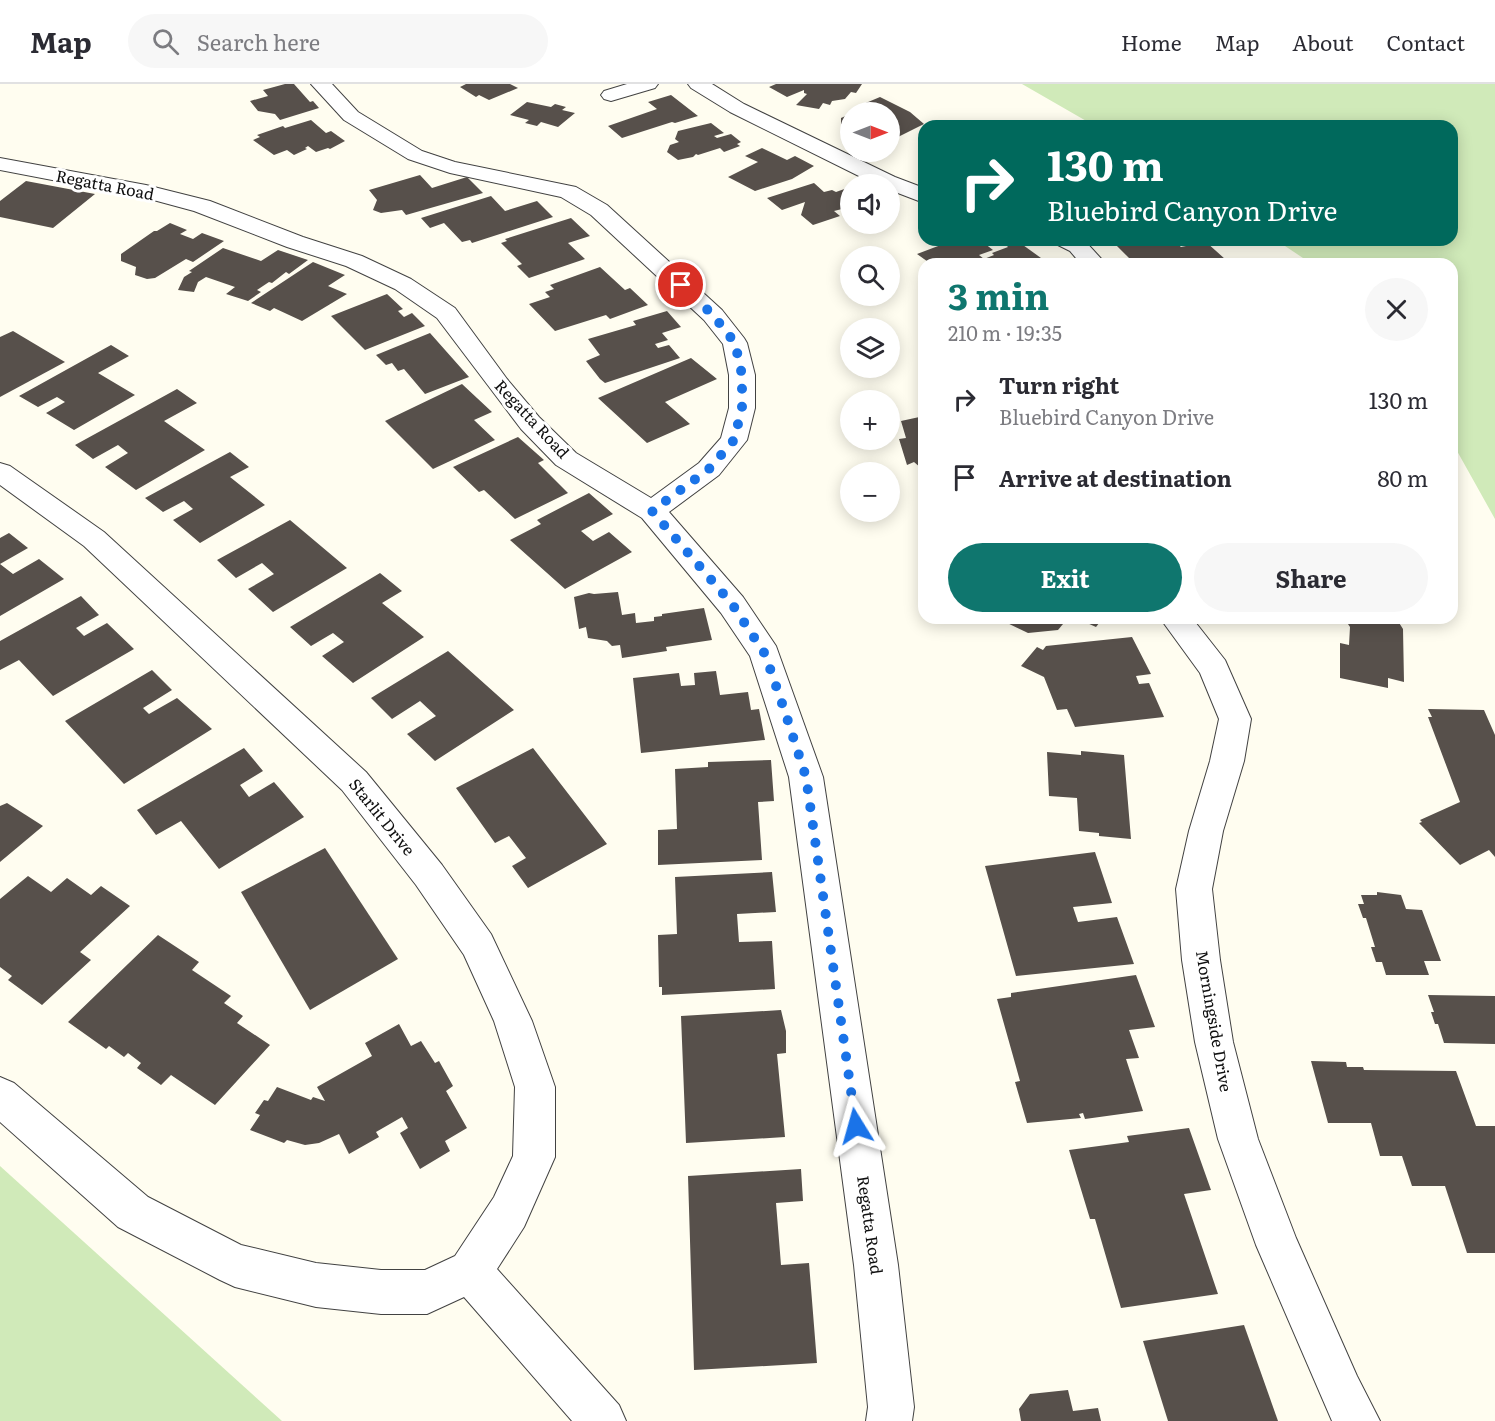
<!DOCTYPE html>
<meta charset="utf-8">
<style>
:root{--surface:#fff;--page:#f7f7f7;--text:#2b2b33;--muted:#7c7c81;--line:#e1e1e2;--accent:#0f766e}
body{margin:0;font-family:Literata,serif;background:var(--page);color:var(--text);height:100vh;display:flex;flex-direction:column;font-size:22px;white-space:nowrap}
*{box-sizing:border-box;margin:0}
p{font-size:20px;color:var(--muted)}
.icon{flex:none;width:33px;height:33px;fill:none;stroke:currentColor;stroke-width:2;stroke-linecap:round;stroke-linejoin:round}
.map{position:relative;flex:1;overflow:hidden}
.panel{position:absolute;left:918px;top:174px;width:540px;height:366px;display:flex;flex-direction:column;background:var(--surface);border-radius:18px;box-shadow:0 3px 15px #0003}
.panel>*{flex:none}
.guide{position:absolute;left:918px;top:36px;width:540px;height:126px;border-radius:18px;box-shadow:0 3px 15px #0003;background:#00695c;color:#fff;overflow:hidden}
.needle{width:39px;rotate:90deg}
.tools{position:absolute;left:840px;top:18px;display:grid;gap:12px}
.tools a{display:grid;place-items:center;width:60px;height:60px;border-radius:50%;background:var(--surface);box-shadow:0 3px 15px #0003;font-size:30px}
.pin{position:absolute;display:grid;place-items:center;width:51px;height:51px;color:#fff;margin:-26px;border:3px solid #fff;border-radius:50%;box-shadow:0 2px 6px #0007}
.me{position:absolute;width:66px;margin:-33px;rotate:352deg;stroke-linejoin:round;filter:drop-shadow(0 0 4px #0008)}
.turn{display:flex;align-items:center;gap:21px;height:126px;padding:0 30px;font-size:27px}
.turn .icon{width:78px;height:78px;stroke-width:2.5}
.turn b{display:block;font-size:42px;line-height:51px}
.round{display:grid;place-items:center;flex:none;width:63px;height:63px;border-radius:32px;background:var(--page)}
.headline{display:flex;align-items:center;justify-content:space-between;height:102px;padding:0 30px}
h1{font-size:36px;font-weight:700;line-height:45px;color:var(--accent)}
.action{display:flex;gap:12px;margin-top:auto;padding:12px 30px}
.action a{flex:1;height:69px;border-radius:36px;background:var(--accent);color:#fff;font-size:24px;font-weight:700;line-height:69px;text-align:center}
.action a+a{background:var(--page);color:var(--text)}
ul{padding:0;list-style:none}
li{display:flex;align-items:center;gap:18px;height:78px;padding:0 30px}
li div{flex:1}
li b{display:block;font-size:22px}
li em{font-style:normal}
header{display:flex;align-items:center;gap:36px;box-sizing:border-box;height:84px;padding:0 30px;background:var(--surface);border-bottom:2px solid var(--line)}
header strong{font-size:28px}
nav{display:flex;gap:33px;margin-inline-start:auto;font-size:21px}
.search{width:420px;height:54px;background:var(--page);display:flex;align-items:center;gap:15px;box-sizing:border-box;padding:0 21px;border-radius:33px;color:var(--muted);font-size:22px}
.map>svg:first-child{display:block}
.green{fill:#d0eab9}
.building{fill:#57504b}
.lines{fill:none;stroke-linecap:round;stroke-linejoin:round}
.minor-casing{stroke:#424242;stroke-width:2}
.minor{fill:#fff;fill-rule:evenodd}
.route{stroke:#1a73e8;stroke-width:10;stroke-dasharray:0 18}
.labels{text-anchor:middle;stroke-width:6;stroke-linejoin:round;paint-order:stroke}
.street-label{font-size:16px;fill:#0f0f0f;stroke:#fff}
</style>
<header>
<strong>Map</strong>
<div class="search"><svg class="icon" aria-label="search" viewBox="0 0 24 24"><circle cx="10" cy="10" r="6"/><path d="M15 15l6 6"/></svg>Search here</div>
<nav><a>Home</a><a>Map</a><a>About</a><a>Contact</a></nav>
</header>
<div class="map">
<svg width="1495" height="1337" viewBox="0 0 1495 1337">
<rect width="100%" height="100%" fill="#fffdf0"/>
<g class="green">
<polygon points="1022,0 1495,0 1495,435 1452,358 1452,180 1312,180 1276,156 1452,156 1452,42 1095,42"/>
<polygon points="0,1082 282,1337 0,1337"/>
</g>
<g class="building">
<polygon points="285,0 294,0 310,18 313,17 319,24 280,36 275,30 258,27 250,17 268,12 263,6"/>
<polygon points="466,0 510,0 518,4 489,16 479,11 476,13 460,3"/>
<polygon points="776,0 862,0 856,9 851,8 845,15 832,17 830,21 823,19 819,25 796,21 807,10 804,9 804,6 787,13 769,3"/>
<polygon points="671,11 698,32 675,39 672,38 622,54 608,42 657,25 648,18"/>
<polygon points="880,13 910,28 924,40 890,57 890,28 863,28 870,25 861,21"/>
<polygon points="527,18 551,23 555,20 566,23 562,26 575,29 558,43 541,38 537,42 525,39 529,36 510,31"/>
<polygon points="850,30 850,37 845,39 850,42 849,44 841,40 841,34"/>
<polygon points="311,36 326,49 331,47 345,57 330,65 328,64 316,68 308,62 305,64 307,65 294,71 287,66 274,71 253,56 260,53 257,51 283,42 285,44"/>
<polygon points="711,39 724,49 714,52 717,54 731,50 741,58 737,60 740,62 724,68 720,64 698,71 696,70 693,73 678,76 667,68 670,61 679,58 675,55 678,47"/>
<polygon points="762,64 787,76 795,72 814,82 792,95 755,107 728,93 758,78 745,72"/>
<polygon points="420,91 432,104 467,93 483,109 406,131 402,126 381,129 373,126 377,116 369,106"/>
<polygon points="26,97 95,110 53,144 0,133 0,117"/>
<polygon points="814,99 824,108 832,106 836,108 850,103 850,128 848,129 842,125 834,127 840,132 813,141 801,131 805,118 782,126 767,114"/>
<polygon points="491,112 505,127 537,117 553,133 472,159 470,156 462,158 444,139 430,144 421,134"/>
<polygon points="571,134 590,152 568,159 585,175 529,194 517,182 522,180 501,159 507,157 505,155"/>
<polygon points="170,139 187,146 180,150 193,155 202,149 224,157 193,178 186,175 155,194 147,195 135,191 136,183 121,177 121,170 154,147 157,147"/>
<polygon points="954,156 980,156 993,166 979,171 984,175 994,171 992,169 1008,163 1004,159 1016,156 1041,174 1024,180 931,180 917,170"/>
<polygon points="1122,156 1173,156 1181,163 1206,158 1225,175 1203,180 1143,180 1139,177 1133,178 1113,158"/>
<polygon points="223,164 261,177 278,166 308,176 289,190 286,188 272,199 269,198 257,206 261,208 248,217 226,210 235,203 206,193 198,198 194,208 178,206 184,193 192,188 189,187"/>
<polygon points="313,178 345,191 328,202 347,210 302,237 274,224 270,227 251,219"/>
<polygon points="600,183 625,206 630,204 648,221 610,235 606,231 555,247 529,220 550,213 545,208 554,205 550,201"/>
<polygon points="387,210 403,225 398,227 404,233 412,229 425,242 365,266 331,232"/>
<polygon points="667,227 681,243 662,249 668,256 655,260 658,264 669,261 680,274 605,299 600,295 586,277 600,271 588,255 636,241 633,237"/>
<polygon points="13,247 65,278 0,313 0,253"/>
<polygon points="430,249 469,293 425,310 404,285 398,287 392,279 386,281 376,271"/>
<polygon points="111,261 129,272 98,289 135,311 74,346 46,329 65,318 57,313 38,323 19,312"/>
<polygon points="691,274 717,295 665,318 690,340 647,359 598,314"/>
<polygon points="462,300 492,328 474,336 495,356 433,385 385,337"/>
<polygon points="177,305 197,319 164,337 205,366 136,406 105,383 128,369 118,361 93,375 75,361"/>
<polygon points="924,332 924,391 921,384 914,378 907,381 899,355 906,354 901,337"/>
<polygon points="518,353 544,376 538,379 568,409 515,435 484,406 479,408 453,383"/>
<polygon points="230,368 249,383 230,393 265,421 200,459 173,436 193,425 184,417 163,428 145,414"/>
<polygon points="589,409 613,430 581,447 593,457 609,448 632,468 565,505 510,456 541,440 537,436"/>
<polygon points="290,436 347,484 273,528 248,505 274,490 262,479 236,494 217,476"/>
<polygon points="9,449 28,464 0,480 13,490 39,475 64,495 0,532 0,454"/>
<polygon points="380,489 402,507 382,519 424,553 353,599 322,572 344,558 333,549 311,562 290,543"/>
<polygon points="618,508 622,531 635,529 636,539 654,537 654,533 662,532 662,530 704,524 712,556 666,563 667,567 622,574 620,561 612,562 607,557 588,554 586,543 579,545 574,513 589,509 594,510"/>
<polygon points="81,512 99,531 76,544 84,552 107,539 134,565 53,612 19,576 0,586 0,557"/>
<polygon points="997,534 1068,534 1058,546 1028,549"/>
<polygon points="1076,534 1103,534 1096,543"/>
<polygon points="1344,534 1396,534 1403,545 1404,598 1388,594 1388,604 1340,594 1340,559 1349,561 1350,543"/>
<polygon points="1132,553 1151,590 1136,592 1139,600 1149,599 1164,633 1075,643 1067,625 1057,626 1044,593 1021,582 1037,563 1043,566 1046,562"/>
<polygon points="448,567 514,626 435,677 407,650 436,632 420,617 392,635 371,614"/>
<polygon points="152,586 172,606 143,624 149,630 177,614 212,645 124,700 65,637"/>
<polygon points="716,587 720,611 748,608 751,626 759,625 765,656 641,669 633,594 679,589 681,602 695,601 694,589"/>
<polygon points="1428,625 1484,626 1495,651 1495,773 1489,766 1460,781 1419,739 1422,738 1420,736 1460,718 1428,633 1432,633"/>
<polygon points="244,664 263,687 240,701 249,713 274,698 304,733 219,785 181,737 156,751 137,726"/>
<polygon points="533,664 607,760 528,804 512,782 526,774 509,752 495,759 456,704"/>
<polygon points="1081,667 1124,671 1131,755 1099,752 1099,749 1079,747 1077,714 1049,712 1047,668 1081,671"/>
<polygon points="771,676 774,717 758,718 762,776 658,781 658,746 677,745 675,685 708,683 708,678"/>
<polygon points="7,719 43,742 0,778 0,722"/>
<polygon points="325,764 398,875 310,926 241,808"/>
<polygon points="1095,768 1112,819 1073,823 1078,838 1117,833 1134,880 1016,892 985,782"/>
<polygon points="772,788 776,828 737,830 739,858 772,857 775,905 662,911 662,903 659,903 658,851 677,850 675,793"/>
<polygon points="28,792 51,808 67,794 91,811 101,802 130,822 80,868 91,876 42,921 8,896 12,892 0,883 0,815"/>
<polygon points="1377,808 1401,811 1406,825 1422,826 1441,877 1424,877 1429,891 1386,891 1382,878 1376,878 1371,863 1375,863 1366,834 1363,834 1358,820 1364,820 1361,811 1377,811"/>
<polygon points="158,851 199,878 192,886 231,912 224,919 243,932 237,939 270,961 215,1021 171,991 161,1001 137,984 141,979 128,969 124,973 109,962 106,965 68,938"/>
<polygon points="1136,891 1155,943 1129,946 1139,974 1126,975 1143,1027 1085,1035 1083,1029 1079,1030 1081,1034 1027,1039 1015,998 1020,997 997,915 1011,913 1011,909"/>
<polygon points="1428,911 1495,912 1495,960 1444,959 1438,940 1435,940 1431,928 1434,928"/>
<polygon points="781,926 786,947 786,969 777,970 785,1053 686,1059 681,932"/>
<polygon points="399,940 411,962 421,957 435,979 439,977 453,1002 446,1007 467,1044 445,1057 450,1067 420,1085 400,1049 408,1044 402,1033 376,1048 379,1053 349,1070 339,1050 319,1059 305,1061 287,1056 284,1059 250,1046 260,1031 255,1029 264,1016 268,1017 277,1003 311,1016 313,1013 325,1017 317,1003 372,972 365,959"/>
<polygon points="1311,977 1346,978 1347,983 1363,983 1364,986 1456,987 1476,1042 1495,1042 1495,1169 1467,1169 1445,1102 1412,1102 1402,1072 1380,1072 1371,1039 1328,1039"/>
<polygon points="1189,1044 1211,1106 1184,1110 1218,1210 1121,1224 1095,1135 1090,1135 1069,1066 1129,1058 1127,1052"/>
<polygon points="801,1085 803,1117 776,1119 781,1181 809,1179 817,1279 694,1286 688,1092"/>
<polygon points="1244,1241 1278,1337 1168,1337 1143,1257"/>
<polygon points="1068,1306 1073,1327 1098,1324 1101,1337 1021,1337 1019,1325 1030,1310"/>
</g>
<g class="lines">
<g class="minor-casing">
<g id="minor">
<polygon points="311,0 332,0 358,28 422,67 455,78 576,103 607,121 722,226 744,254 747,259 755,291 755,324 747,356 719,391 669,428 743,513 776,562 823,693 898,1181 914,1323 912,1337 866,1337 868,1323 854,1181 789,693 750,572 721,529 642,434 556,381 521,345 437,234 395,205 346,182 287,163 194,127 146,114 0,86 0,74 146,101 210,117 303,153 362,172 411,195 455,224 507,295 539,333 576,369 651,414 699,379 721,354 729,324 729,291 723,260 704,236 591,131 561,113 450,89 408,75 344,36"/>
<polygon points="627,0 658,0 655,4 611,17 604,15 601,11 604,7"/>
<polygon points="688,0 712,0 744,20 895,93 924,104 924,119 890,106 890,100 875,100 730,28 691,4"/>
<polygon points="1055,156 1084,156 1106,180 1081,180 1070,167 1058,161"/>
<polygon points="0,379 10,382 104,448 366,688 442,781 491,850 532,937 555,1003 555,1073 524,1143 497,1185 619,1321 626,1337 572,1337 464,1213 427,1230 381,1230 316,1223 235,1203 220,1196 118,1143 0,1038 0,993 14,999 148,1113 241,1161 316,1179 381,1186 425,1186 455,1172 494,1113 513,1072 515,1003 494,937 464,871 416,801 342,706 84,462 0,401"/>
<polygon points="1160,534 1192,534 1225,576 1251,635 1244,677 1223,747 1212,805 1220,876 1233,958 1258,1055 1296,1154 1357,1292 1380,1337 1332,1337 1256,1161 1218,1055 1195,958 1182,876 1176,805 1189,747 1210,677 1219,635 1200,589"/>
</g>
</g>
<use href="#minor" class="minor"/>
</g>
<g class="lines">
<polyline class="route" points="681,201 713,231 735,259 742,291 742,324 734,356 709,385 652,427 732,520 765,570 785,628 806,693 856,1042"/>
</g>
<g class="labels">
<g class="street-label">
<text transform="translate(105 101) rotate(11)" y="6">Regatta Road</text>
<text transform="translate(532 335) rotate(47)" y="6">Regatta Road</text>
<text transform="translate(382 733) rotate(51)" y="6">Starlit Drive</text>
<text transform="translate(1214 937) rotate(80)" y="6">Morningside Drive</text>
<text transform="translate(870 1141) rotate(82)" y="6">Regatta Road</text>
</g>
</g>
</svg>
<div class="tools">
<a><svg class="needle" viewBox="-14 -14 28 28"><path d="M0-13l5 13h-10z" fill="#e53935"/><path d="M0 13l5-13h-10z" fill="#7c7c81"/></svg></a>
<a><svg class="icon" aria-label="sound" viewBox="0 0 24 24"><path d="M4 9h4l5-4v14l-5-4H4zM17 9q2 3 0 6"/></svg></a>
<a><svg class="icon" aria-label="search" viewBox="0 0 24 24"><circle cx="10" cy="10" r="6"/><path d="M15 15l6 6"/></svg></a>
<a><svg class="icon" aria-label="layers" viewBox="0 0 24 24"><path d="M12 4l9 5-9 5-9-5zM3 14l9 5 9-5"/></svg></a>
<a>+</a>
<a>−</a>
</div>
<div class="pin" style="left:681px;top:201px;background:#d93025"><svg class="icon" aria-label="arrive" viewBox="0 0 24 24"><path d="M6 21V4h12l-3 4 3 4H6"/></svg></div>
<svg class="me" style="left:856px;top:1042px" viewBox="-20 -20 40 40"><path d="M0-17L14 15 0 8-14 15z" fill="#1a73e8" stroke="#fff" stroke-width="4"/></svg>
<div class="guide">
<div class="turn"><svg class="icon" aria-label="right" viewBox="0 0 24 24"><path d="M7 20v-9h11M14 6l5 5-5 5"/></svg><div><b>130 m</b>Bluebird Canyon Drive</div></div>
</div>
<section class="panel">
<div class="headline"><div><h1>3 min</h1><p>210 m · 19:35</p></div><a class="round"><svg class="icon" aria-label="close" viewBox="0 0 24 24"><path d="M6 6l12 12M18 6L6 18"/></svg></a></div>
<ul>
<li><svg class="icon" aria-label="right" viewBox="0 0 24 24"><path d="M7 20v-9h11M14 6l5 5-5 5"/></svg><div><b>Turn right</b><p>Bluebird Canyon Drive</p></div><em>130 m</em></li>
<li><svg class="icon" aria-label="arrive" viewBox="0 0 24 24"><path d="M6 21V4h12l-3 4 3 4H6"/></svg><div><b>Arrive at destination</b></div><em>80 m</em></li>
</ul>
<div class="action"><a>Exit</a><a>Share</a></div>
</section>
</div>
